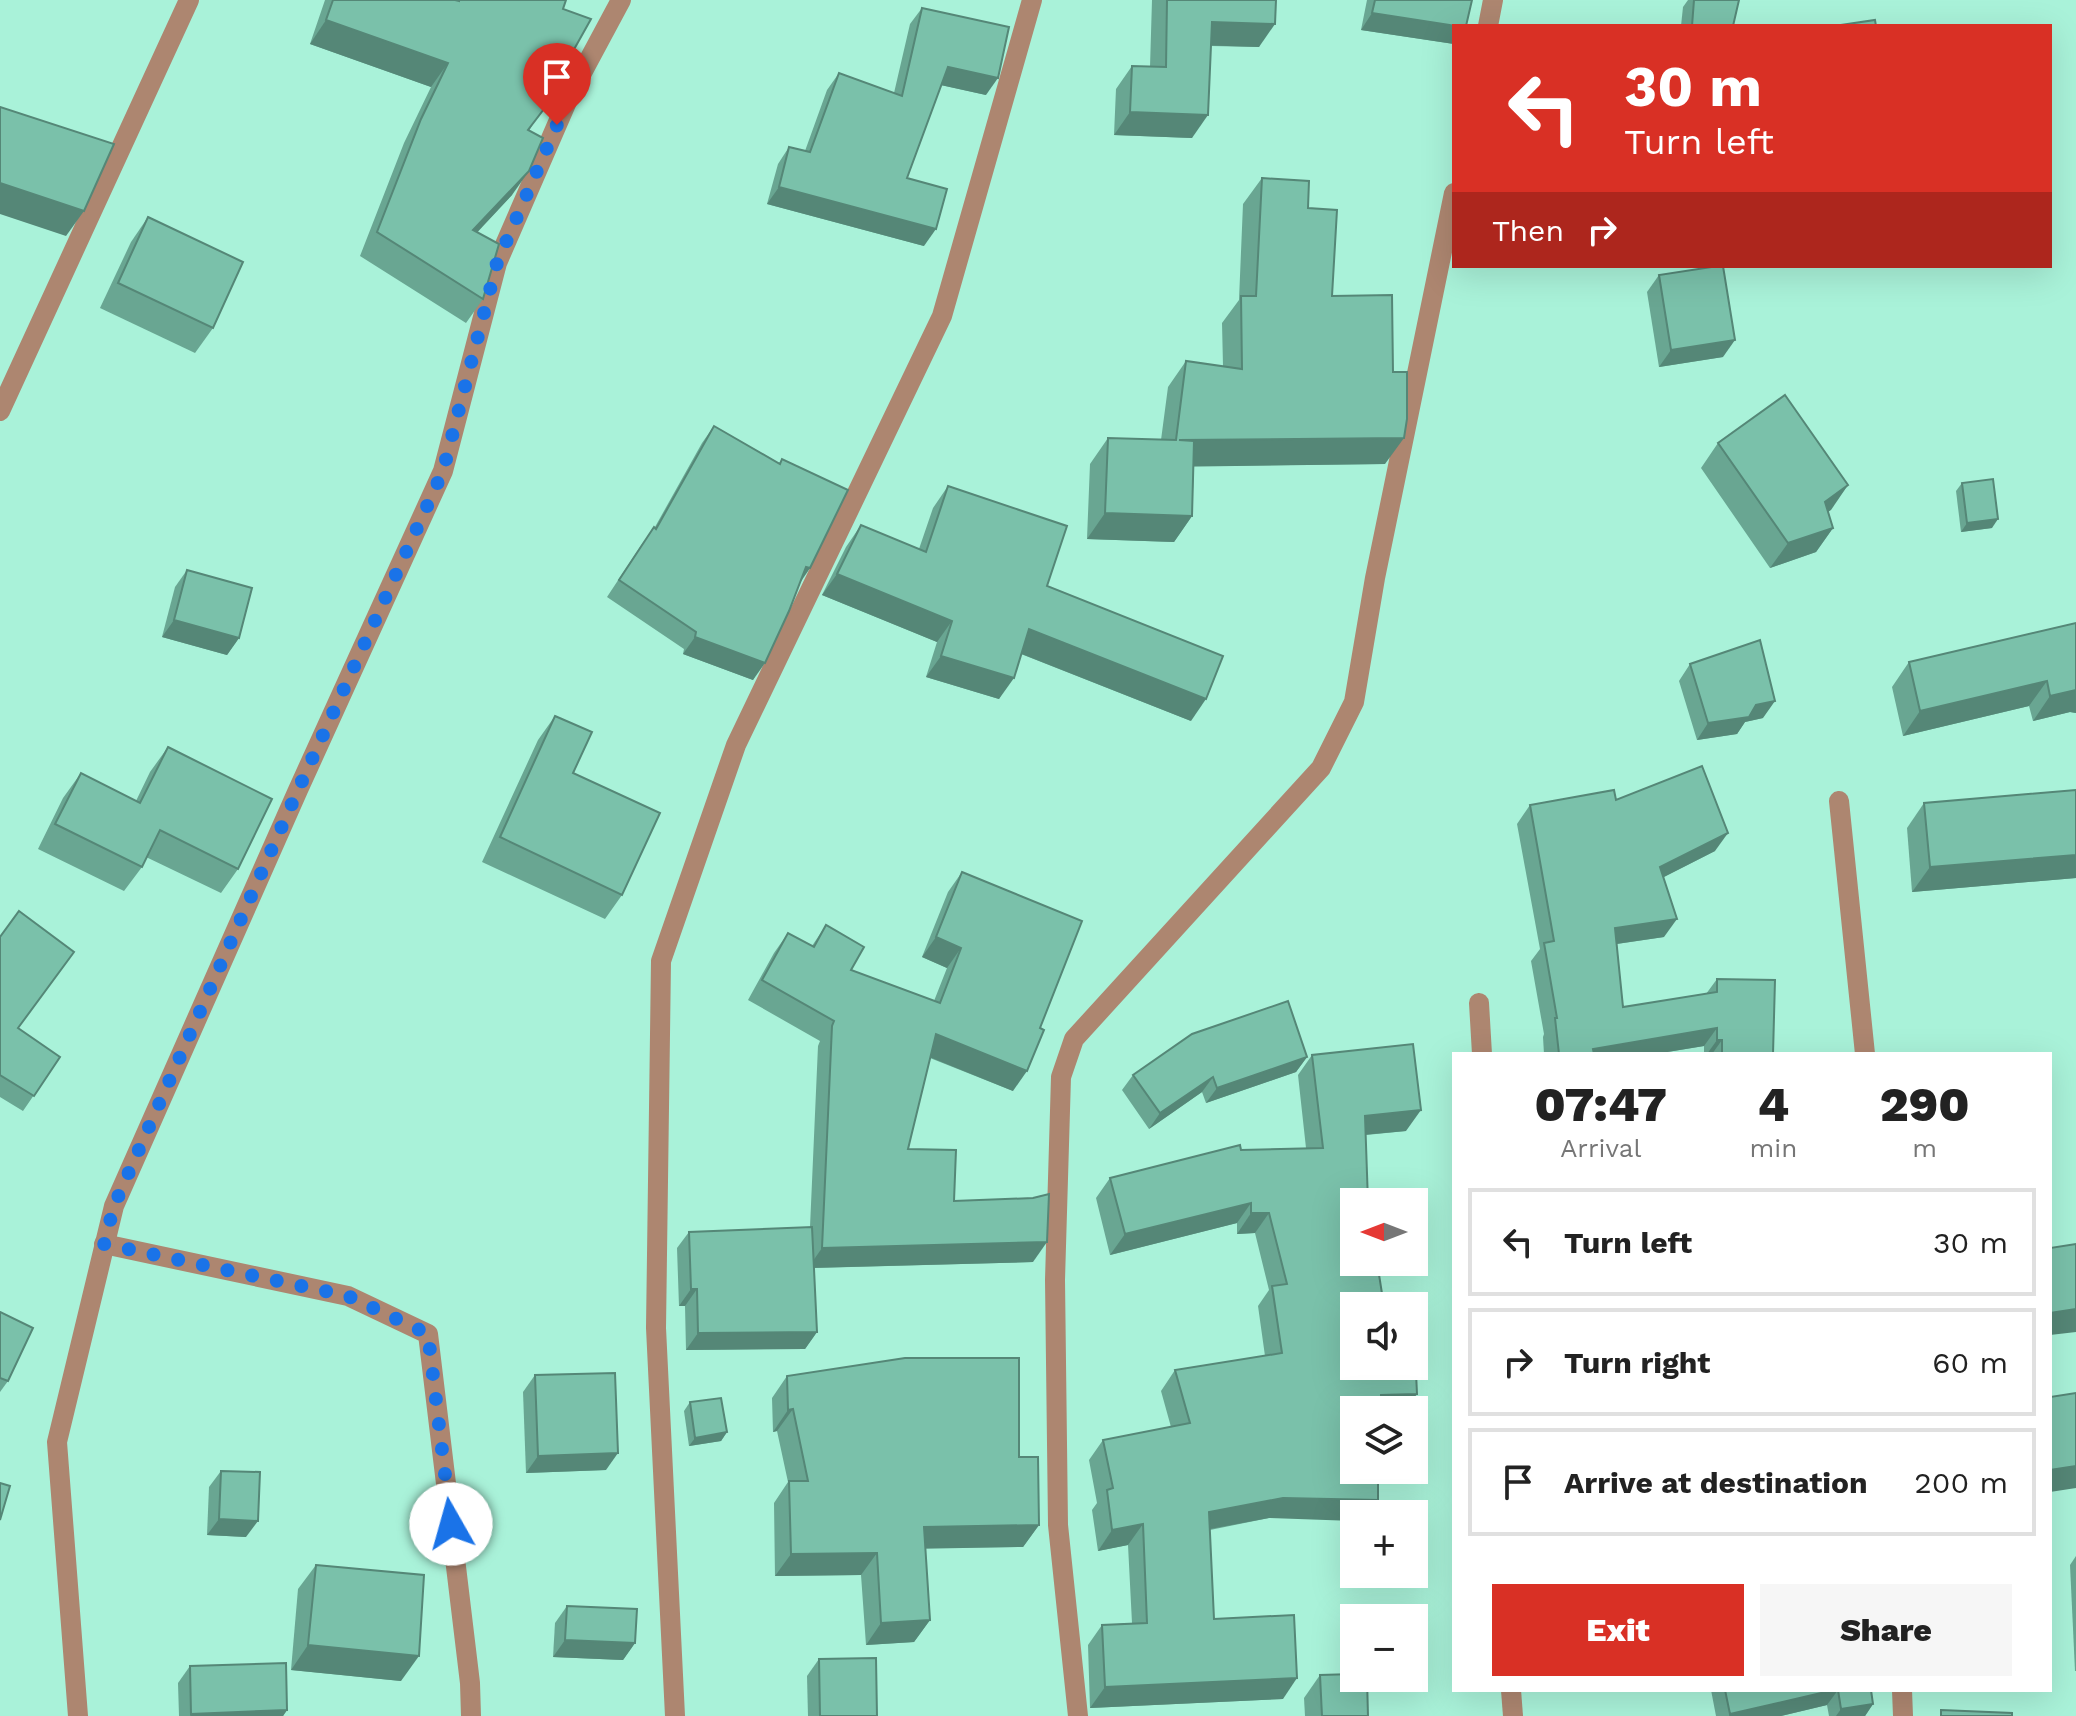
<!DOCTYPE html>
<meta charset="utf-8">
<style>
:root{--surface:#fff;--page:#f6f6f6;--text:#222;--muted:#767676;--line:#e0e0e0;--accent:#d93025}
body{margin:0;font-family:"Work Sans",sans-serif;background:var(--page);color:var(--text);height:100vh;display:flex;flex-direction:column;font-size:30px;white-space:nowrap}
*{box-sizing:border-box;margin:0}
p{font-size:26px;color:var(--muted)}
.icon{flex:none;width:44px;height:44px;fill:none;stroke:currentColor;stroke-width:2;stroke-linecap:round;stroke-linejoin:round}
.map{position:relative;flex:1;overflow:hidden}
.panel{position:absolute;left:1452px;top:1052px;width:600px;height:640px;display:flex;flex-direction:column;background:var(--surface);border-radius:0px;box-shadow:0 8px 32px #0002}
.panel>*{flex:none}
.top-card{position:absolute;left:1452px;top:24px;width:600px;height:244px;border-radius:0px;box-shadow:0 8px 32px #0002;background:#d93025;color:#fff;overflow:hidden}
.needle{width:52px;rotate:270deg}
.fabs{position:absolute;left:1340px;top:1188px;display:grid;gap:16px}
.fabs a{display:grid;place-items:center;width:88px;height:88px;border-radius:0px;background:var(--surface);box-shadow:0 8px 32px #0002;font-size:40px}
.pin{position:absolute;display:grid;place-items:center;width:68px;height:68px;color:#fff;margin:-82px -34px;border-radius:50% 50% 50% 0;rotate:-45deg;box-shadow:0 0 8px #0007}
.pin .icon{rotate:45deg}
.me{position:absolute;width:88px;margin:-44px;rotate:353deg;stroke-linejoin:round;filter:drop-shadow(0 0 6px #0008)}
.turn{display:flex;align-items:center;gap:28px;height:168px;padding:0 40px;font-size:36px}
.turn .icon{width:104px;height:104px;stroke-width:2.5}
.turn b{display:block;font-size:56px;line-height:68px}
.then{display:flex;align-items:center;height:76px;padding:0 40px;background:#0003;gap:16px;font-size:30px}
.eta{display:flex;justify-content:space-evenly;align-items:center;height:136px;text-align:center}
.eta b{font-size:48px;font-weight:800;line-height:56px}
.cta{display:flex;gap:16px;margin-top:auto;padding:16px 40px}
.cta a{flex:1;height:92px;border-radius:0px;background:var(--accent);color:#fff;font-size:32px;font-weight:800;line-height:92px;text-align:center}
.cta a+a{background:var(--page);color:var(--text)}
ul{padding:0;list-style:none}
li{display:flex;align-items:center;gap:24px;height:108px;margin:0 16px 12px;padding:0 24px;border:4px solid var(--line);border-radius:0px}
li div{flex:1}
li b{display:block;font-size:30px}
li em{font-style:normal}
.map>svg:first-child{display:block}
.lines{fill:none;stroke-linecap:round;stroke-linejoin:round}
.minor{stroke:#ad8670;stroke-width:20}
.wall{fill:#69a692}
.shaded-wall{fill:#558777}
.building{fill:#7ac1aa;stroke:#558777;stroke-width:2}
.route{stroke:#1a73e8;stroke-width:14;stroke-dasharray:0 25.2}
</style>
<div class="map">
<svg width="2076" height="1716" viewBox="0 0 2076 1716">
<rect width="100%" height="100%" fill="#a9f2d9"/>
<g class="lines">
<g class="minor">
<polyline points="1488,26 1493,0"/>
<polyline points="0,411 189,0"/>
<polyline points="1839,801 1865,1054"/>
<polyline points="1479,1003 1482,1054"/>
<polyline points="104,1244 348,1296 428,1334 470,1683 471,1716"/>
<polyline points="1511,1690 1513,1716"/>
<polyline points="1902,1690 1903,1716"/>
<polyline points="78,1716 57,1442 114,1206 298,790 443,471 497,263 569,97 621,0"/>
<polyline points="675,1716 656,1328 661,961 736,745 942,316 1032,0"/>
<polyline points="1078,1716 1058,1525 1055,1280 1061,1077 1074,1039 1321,768 1354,702 1375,578 1454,193"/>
</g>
</g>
<g class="wall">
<polygon points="325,0 566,0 563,9 544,103 529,131 512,195 477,232 483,299 466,323 360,256 404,143 431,87 310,44"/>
<polygon points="1152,0 1276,0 1259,47 1211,46 1192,138 1114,135 1116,89 1132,66 1150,67"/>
<polygon points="1367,0 1472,0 1454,26 1454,44 1361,30"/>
<polygon points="1688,0 1739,0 1733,26 1681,26 1683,7"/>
<polygon points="922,8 986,95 941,85 907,178 924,246 767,204 778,164 789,147 805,151 827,90 839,73 894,93 910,24"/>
<polygon points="1262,178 1308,208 1332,296 1385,464 1194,466 1192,516 1174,542 1087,539 1090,464 1108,438 1161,440 1168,387 1186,361 1223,366 1222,323 1239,300 1243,204"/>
<polygon points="148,217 213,328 195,353 100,308 131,242"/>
<polygon points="1659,275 1723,357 1659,367 1647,292"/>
<polygon points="714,426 779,463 782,459 810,568 800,583 753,680 683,654 684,649 607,597 642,544 655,527 702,443"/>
<polygon points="1718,443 1848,485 1828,512 1833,528 1816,552 1770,568 1701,468"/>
<polygon points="1962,483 1992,528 1961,532 1956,491"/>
<polygon points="948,486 1047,586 1191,721 1021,654 999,699 926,677 937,642 822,595 846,547 861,525 919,549 933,508"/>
<polygon points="187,570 239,638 227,655 162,637 175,587"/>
<polygon points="2076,623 2076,713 2070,712 2033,721 2029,706 1903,736 1892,687 1909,662"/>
<polygon points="1690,664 1763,718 1745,722 1737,734 1697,740 1679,681"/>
<polygon points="555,716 573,773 622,895 605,919 482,862 538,740"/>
<polygon points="168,747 238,869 221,893 146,857 142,867 124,891 38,849 63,798 81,773 136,801 150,772"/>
<polygon points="2076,790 2076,878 1912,892 1907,828 1924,803"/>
<polygon points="1616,800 1715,851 1664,877 1664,937 1617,944 1623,1007 1706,994 1717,979 1773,1054 1704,1054 1704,1046 1655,1054 1544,1054 1543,1037 1544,1034 1531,961 1540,949 1517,824 1530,805"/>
<polygon points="962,872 1013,1091 930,1058 908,1149 954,1201 1033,1262 814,1268 817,1332 805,1349 686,1350 685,1306 679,1306 677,1248 689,1232 810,1227 818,1046 820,1041 748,1000 774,953 788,933 812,946 826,925 851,970 934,1001 947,968 922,957 948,892"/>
<polygon points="0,937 18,1028 60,1057 23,1111 0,1097"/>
<polygon points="1312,1055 1406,1131 1366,1135 1354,1262 1397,1262 1388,1275 1379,1276 1354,1410 1378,1500 1368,1514 1269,1518 1210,1530 1214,1619 1283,1699 1090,1708 1088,1645 1102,1625 1132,1623 1128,1545 1098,1551 1092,1510 1097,1503 1089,1460 1103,1440 1171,1427 1161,1391 1175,1370 1265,1356 1258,1306 1269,1290 1255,1233 1237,1234 1237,1223 1110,1255 1096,1198 1110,1178 1241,1150 1306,1148 1298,1075"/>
<polygon points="1307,1057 1296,1072 1206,1103 1202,1092 1149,1129 1122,1090 1133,1075"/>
<polygon points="0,1312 8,1381 0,1392"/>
<polygon points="535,1375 606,1470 526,1473 523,1392"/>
<polygon points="787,1376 1019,1457 1039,1525 1023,1547 925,1548 930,1620 914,1642 866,1645 861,1575 775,1576 774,1503 788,1482 777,1431 773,1432 772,1398"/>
<polygon points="690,1402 727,1432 721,1441 689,1446 684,1411"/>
<polygon points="221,1471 246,1537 207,1535 209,1487"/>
<polygon points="2076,1556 2076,1671 2075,1671 2070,1565"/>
<polygon points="316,1565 401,1681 291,1670 298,1589"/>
<polygon points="567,1606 635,1643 623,1660 553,1657 555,1623"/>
<polygon points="819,1659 877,1716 808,1716 807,1676"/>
<polygon points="190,1666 287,1710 283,1716 179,1716 178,1683"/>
<polygon points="1320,1675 1368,1716 1305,1716 1304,1698"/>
<polygon points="1711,1690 1871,1690 1873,1704 1865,1716 1829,1716 1827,1705 1781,1716 1716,1716"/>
</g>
<g class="shaded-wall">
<polygon points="1372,13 1454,26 1454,44 1361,30"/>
<polygon points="326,20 448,63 431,87 310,44"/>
<polygon points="1212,22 1275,24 1259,47 1196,45"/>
<polygon points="948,67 998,78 986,95 936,84"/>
<polygon points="1130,112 1208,115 1192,138 1114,135"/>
<polygon points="529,171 512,195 457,254 473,230"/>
<polygon points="0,183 84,211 66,236 0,214"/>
<polygon points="779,187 936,229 924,246 767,204"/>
<polygon points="1735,340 1723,357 1659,367 1671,350"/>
<polygon points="1404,438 1385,464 1161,467 1179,440"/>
<polygon points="1848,485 1831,510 1807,526 1825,502"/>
<polygon points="1105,513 1192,516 1174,542 1087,539"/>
<polygon points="1998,519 1992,528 1961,532 1967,523"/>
<polygon points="1833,528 1816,552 1770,568 1788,543"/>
<polygon points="806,567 810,568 798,585"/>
<polygon points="837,574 952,621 937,642 822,595"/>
<polygon points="174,620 239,638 227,655 162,637"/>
<polygon points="1029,629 1206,699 1191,721 1014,651"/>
<polygon points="695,637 765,663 753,680 683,654"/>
<polygon points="941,656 1014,678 999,699 926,677"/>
<polygon points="2047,681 2029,706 1903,736 1920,711"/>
<polygon points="2076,690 2076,713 2070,712 2033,721 2050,696"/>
<polygon points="1775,701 1763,718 1745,722 1737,734 1697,740 1708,723 1756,705"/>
<polygon points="1728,833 1715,851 1648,885 1660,867"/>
<polygon points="2076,855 2076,878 1912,892 1930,867"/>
<polygon points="1677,919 1664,937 1602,946 1615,928"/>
<polygon points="936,937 961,948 947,968 922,957"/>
<polygon points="1717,1028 1704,1046 1655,1054 1589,1054 1593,1049"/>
<polygon points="936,1034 1027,1071 1013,1091 922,1054"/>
<polygon points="1717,1040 1722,1040 1712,1054 1707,1054"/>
<polygon points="1307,1057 1296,1072 1206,1103 1217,1088"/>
<polygon points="1213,1077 1202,1092 1149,1129 1160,1113"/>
<polygon points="1421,1110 1406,1131 1351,1136 1365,1116"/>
<polygon points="1251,1203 1237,1223 1110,1255 1125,1234"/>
<polygon points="1251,1213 1269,1213 1255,1233 1237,1234"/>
<polygon points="1047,1242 1033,1262 808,1268 822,1248"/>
<polygon points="1373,1262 1397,1262 1388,1275 1362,1277"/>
<polygon points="691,1289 697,1289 685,1306 679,1306"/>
<polygon points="2076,1309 2076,1332 2050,1335 2050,1313"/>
<polygon points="817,1332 805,1349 686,1350 698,1333"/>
<polygon points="1417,1394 1406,1410 1370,1410 1381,1395"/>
<polygon points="793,1409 777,1431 773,1432 788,1410"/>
<polygon points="727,1432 721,1441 689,1446 695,1438"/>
<polygon points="618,1453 606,1470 526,1473 538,1456"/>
<polygon points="2076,1466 2076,1488 2050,1492 2050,1470"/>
<polygon points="1283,1498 1378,1500 1368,1514 1354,1514 1354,1521 1269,1518 1194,1532 1209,1512"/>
<polygon points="219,1519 258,1521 246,1537 207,1535"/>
<polygon points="1143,1524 1128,1545 1098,1551 1112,1530"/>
<polygon points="1039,1525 1023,1547 908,1549 924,1527"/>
<polygon points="877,1553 861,1575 775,1576 791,1554"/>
<polygon points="930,1620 914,1642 866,1645 881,1623"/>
<polygon points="565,1640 635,1643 623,1660 553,1657"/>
<polygon points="308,1645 419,1656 401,1681 291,1670"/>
<polygon points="1297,1678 1283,1699 1090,1708 1105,1687"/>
<polygon points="1834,1690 1838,1690 1827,1705 1781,1716 1729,1716 1730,1714"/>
<polygon points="1873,1704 1865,1716 1836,1716 1841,1709"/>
<polygon points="287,1710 283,1716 190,1716 191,1714"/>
</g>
<g class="building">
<polygon points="333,0 455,0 459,1 459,0 566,0 563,9 591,19 544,103 547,105 528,130 543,138 529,171 473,230 499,244 483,299 377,232 421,119 448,63 326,20"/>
<polygon points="1167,0 1276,0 1275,24 1212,22 1208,115 1130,112 1132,66 1166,67"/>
<polygon points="1375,0 1472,0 1466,26 1456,26 1372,13"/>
<polygon points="1694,0 1739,0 1733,26 1692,26"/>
<polygon points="922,8 1009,27 998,78 948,67 907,178 947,189 936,229 779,187 789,147 810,152 839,73 902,96"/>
<polygon points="1875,20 1876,26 1834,26"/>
<polygon points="0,107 114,144 84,211 0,183"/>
<polygon points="1262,178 1309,181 1308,208 1337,210 1332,296 1392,295 1393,372 1407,372 1407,419 1404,438 1179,440 1194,441 1192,516 1105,513 1108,438 1176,440 1186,361 1242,369 1241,296 1256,296"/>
<polygon points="148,217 243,262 213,328 118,283"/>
<polygon points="1718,266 1723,266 1735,340 1671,350 1659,275"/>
<polygon points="1785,395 1848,485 1825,502 1833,528 1788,543 1718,443"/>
<polygon points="714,426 780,464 782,459 848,490 810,568 806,567 789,611 765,663 695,637 696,632 619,580 654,527 656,529"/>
<polygon points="1993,479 1998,519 1967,523 1962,483"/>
<polygon points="948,486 1067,526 1047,586 1223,656 1206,699 1029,629 1014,678 941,656 952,621 837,574 861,525 926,552"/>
<polygon points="187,570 252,588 239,638 174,620"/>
<polygon points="2076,623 2076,690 2050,696 2047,681 1920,711 1909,662"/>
<polygon points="1760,640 1775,701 1756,705 1749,717 1708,723 1690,664"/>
<polygon points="555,716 592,732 573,773 660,813 622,895 500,837"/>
<polygon points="168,747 272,799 238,869 160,830 142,867 55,824 81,773 140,803"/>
<polygon points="1702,766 1728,833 1660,867 1677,919 1615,928 1623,1007 1717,992 1717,979 1775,980 1773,1054 1722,1054 1722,1040 1717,1040 1717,1028 1593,1049 1594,1054 1559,1054 1555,1018 1557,1018 1544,943 1554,941 1530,805 1614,790 1616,800"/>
<polygon points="2076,790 2076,855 1930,867 1924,803"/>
<polygon points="962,872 1082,921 1040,1028 1044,1030 1027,1071 936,1034 908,1149 956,1150 954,1201 1033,1198 1049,1194 1047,1242 822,1248 832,1026 834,1021 762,980 788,933 814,947 826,925 864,947 851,970 940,1003 961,948 936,937"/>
<polygon points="19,911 74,952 18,1028 60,1057 34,1096 0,1075 0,937"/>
<polygon points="1288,1001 1307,1057 1217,1088 1213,1077 1160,1113 1133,1075 1192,1034"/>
<polygon points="1413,1044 1421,1110 1365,1116 1368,1202 1354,1202 1354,1262 1377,1262 1384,1306 1354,1306 1354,1366 1414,1366 1414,1350 1415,1350 1417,1394 1381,1395 1380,1410 1354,1410 1354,1470 1378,1470 1378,1500 1283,1498 1209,1512 1214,1619 1294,1615 1297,1678 1105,1687 1102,1625 1147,1623 1143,1524 1112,1530 1107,1490 1113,1488 1103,1440 1190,1423 1175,1370 1282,1353 1272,1286 1287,1284 1269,1213 1251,1213 1251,1203 1125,1234 1110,1178 1240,1145 1241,1150 1323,1148 1312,1055"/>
<polygon points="812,1227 817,1332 698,1333 697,1289 691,1289 689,1232"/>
<polygon points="2076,1244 2076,1309 2050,1313 2050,1248"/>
<polygon points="0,1312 33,1328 8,1381 0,1378"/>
<polygon points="905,1358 1019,1358 1019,1457 1038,1457 1039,1525 924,1527 930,1620 881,1623 877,1553 791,1554 789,1481 808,1481 793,1409 788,1410 787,1376"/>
<polygon points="615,1373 618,1453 538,1456 535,1375"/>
<polygon points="2076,1393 2076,1466 2050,1470 2050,1397"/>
<polygon points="721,1398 727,1432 695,1438 690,1402"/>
<polygon points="221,1471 260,1472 258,1521 219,1519"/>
<polygon points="0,1483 10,1486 0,1520"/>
<polygon points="316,1565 424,1575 419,1656 308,1645"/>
<polygon points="567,1606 637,1609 635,1643 565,1640"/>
<polygon points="876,1658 877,1716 820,1716 819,1659"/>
<polygon points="286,1663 287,1710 191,1714 190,1666"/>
<polygon points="1354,1674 1354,1678 1367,1678 1368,1716 1322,1716 1320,1675"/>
<polygon points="1725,1690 1834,1690 1730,1714"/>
<polygon points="1838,1690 1871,1690 1873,1704 1841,1709"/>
<polygon points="1941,1710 2012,1713 2012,1716 1941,1716"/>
</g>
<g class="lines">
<polyline class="route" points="451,1524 428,1334 348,1296 104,1244 114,1206 298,790 443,471 497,263 557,125"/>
</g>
</svg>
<div class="fabs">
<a><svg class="needle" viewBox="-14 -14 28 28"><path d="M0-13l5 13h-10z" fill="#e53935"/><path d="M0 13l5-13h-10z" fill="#767676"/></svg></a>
<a><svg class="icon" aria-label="sound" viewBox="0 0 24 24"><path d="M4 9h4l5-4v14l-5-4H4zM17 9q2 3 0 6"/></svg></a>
<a><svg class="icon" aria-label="layers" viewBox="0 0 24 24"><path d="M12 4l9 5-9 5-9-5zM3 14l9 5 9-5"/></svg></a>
<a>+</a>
<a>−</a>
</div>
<div class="pin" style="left:557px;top:125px;background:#d93025"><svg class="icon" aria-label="arrive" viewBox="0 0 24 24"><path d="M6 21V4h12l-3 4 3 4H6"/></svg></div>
<svg class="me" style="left:451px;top:1524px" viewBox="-20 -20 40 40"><circle r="19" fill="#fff"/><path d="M0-13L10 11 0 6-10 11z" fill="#1a73e8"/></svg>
<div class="top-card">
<div class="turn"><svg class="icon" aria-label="left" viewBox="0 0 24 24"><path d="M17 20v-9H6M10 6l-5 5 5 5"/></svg><div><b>30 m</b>Turn left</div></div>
<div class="then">Then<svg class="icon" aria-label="right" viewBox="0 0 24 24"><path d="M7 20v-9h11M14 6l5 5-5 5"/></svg></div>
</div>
<section class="panel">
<div class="eta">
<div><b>07:47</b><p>Arrival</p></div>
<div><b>4</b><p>min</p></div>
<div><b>290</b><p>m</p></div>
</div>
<ul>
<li><svg class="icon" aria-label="left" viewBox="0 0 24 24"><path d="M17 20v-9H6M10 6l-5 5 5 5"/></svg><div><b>Turn left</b></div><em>30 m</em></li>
<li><svg class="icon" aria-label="right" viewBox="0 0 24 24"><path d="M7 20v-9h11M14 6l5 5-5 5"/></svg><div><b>Turn right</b></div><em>60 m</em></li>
<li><svg class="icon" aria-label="arrive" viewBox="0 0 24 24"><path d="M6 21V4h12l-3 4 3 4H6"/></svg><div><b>Arrive at destination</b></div><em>200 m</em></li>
</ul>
<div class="cta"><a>Exit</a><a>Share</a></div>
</section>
</div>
